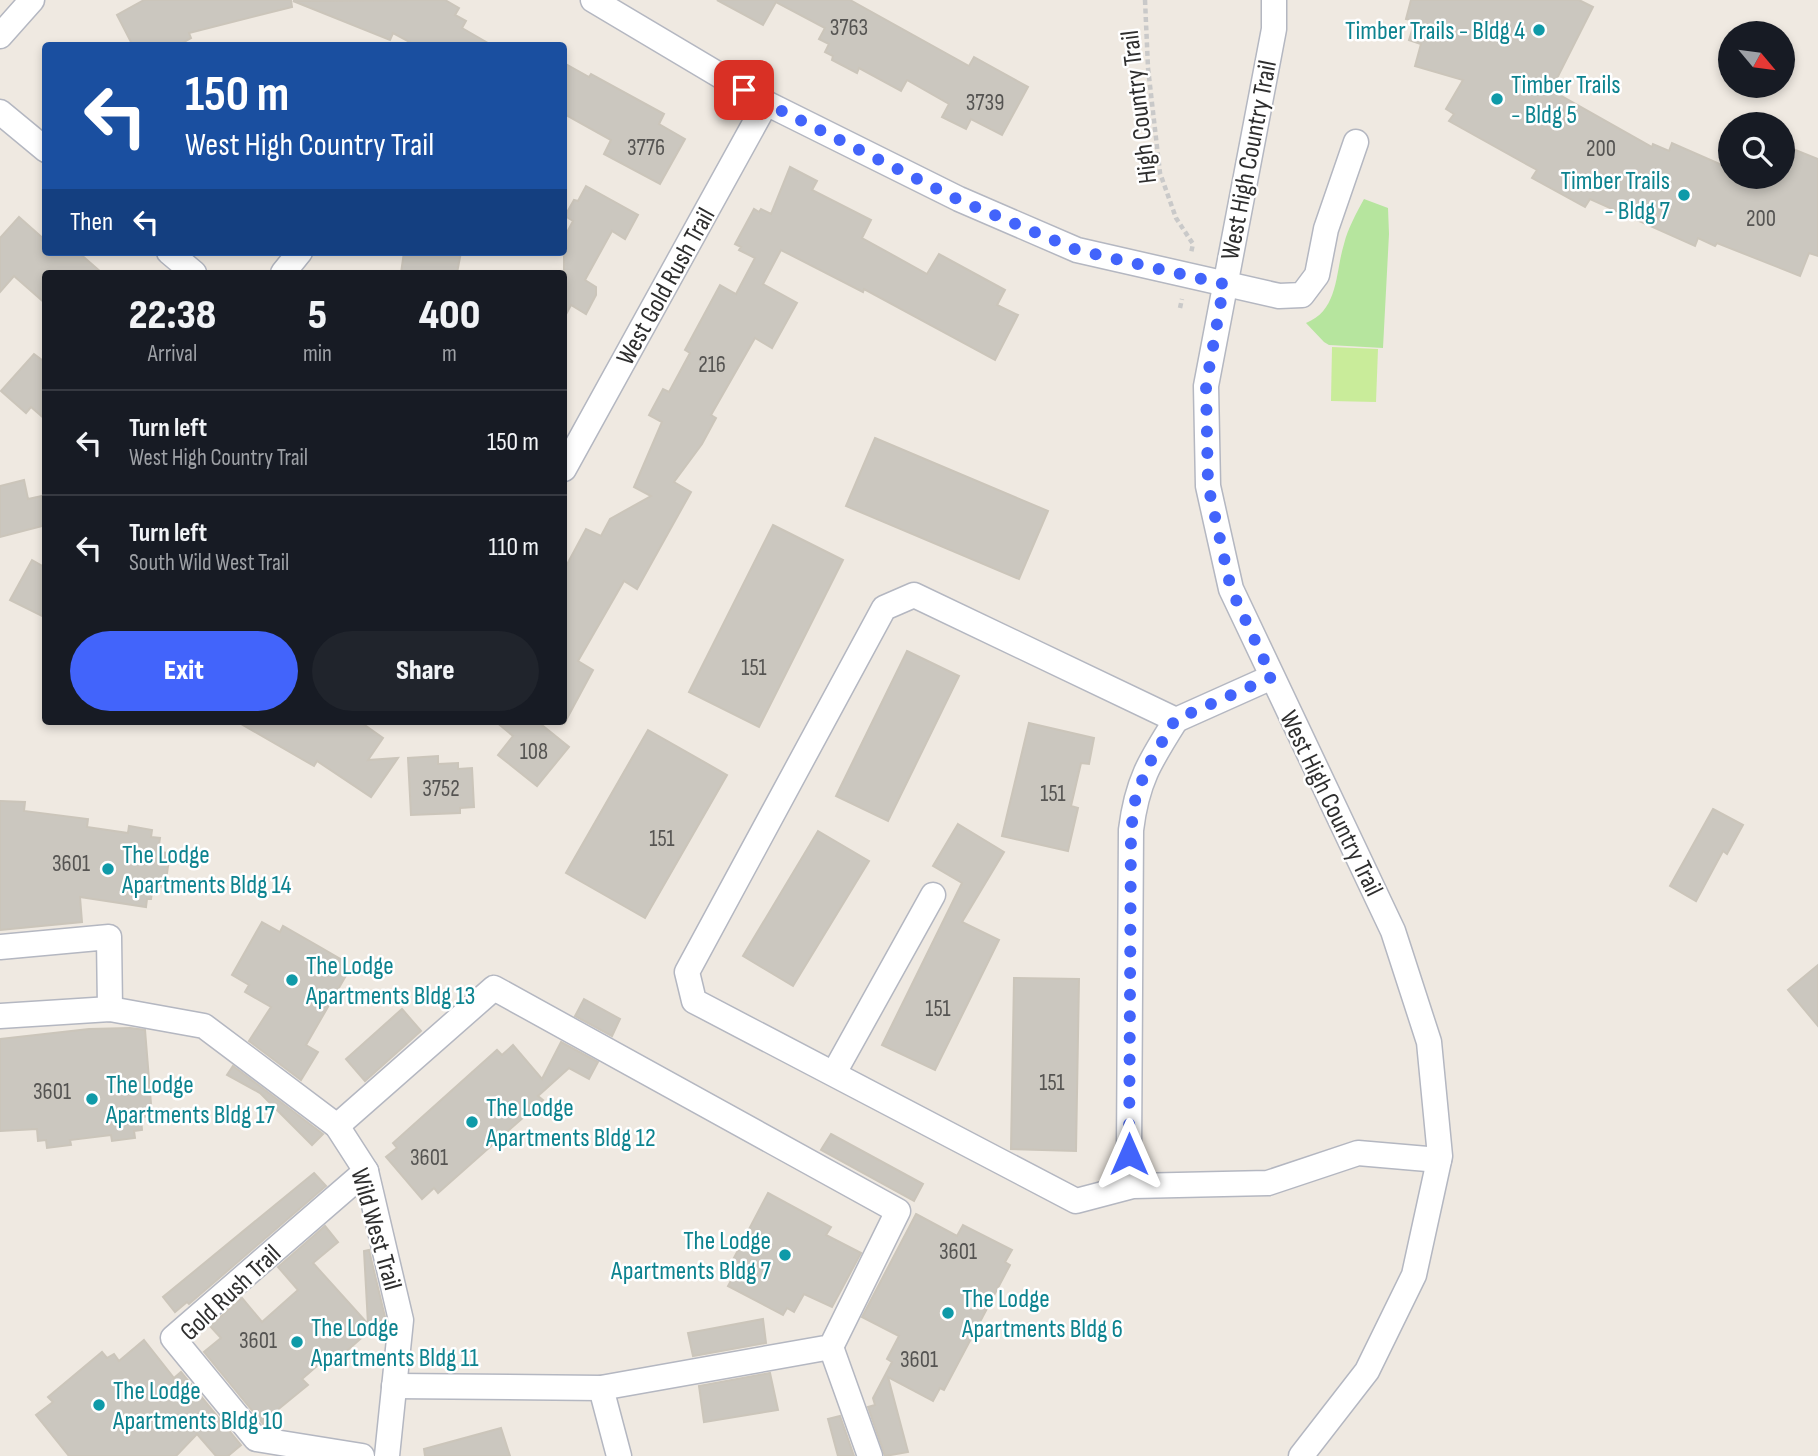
<!DOCTYPE html>
<style>
:root{--surface:#171b24;--page:#20242c;--text:#f1f3f6;--muted:#9ea1a6;--line:#363941;--accent:#4264fb}
body{margin:0;font-family:"Sofia Sans Condensed",sans-serif;background:var(--page);color:var(--text);height:100vh;display:flex;flex-direction:column;font-size:26px;white-space:nowrap}
*{box-sizing:border-box;margin:0}
p{font-size:23px;color:var(--muted)}
.icon{flex:none;width:38px;height:38px;fill:none;stroke:currentColor;stroke-width:2;stroke-linecap:round;stroke-linejoin:round}
.map{position:relative;flex:1;overflow:hidden}
.drawer{position:absolute;left:42px;top:270px;width:525px;height:455px;display:flex;flex-direction:column;background:var(--surface);border-radius:7px;box-shadow:0 4px 10px #0003}
.drawer>*{flex:none}
.guide{position:absolute;left:42px;top:42px;width:525px;height:214px;border-radius:7px;box-shadow:0 4px 10px #0003;background:#1a4fa0;color:#fff;overflow:hidden}
.needle{width:46px;rotate:119deg}
.controls{position:absolute;left:1718px;top:21px;display:grid;gap:14px}
.controls a{display:grid;place-items:center;width:77px;height:77px;border-radius:50%;background:var(--surface);box-shadow:0 4px 10px #0003;font-size:35px}
.pin{position:absolute;display:grid;place-items:center;width:60px;height:60px;color:#fff;margin:-30px;border-radius:14px;box-shadow:0 4px 10px #0006}
.me{position:absolute;width:77px;margin:-38px;rotate:0deg;stroke-linejoin:round;filter:drop-shadow(0 0 5px #0008)}
.turn{display:flex;align-items:center;gap:24px;height:147px;padding:0 28px;font-size:32px}
.turn .icon{width:91px;height:91px;stroke-width:2.5}
.turn b{display:block;font-size:49px;line-height:60px}
.then{display:flex;align-items:center;height:66px;padding:0 28px;background:#0003;gap:14px;font-size:26px}
.eta{display:flex;justify-content:space-evenly;align-items:center;height:119px;text-align:center}
.eta b{font-size:42px;font-weight:800;line-height:49px}
.cta{display:flex;gap:14px;margin-top:auto;padding:14px 28px}
.cta a{flex:1;height:80px;border-radius:42px;background:var(--accent);color:#fff;font-size:28px;font-weight:800;line-height:80px;text-align:center}
.cta a+a{background:var(--page);color:var(--text)}
ul{padding:0;list-style:none}
li{display:flex;align-items:center;gap:21px;height:105px;padding:0 28px;border-top:2px solid var(--line)}
li div{flex:1}
li b{display:block;font-size:26px}
li em{font-style:normal}
.map>svg:first-child{display:block}
.green{fill:#b6e59e}
.pitch{fill:#c9ec9a}
.building{fill:#cbc7bf;stroke:#cbc5ba;stroke-width:2}
.lines{fill:none;stroke-linecap:round;stroke-linejoin:round}
.minor-casing{stroke:#b4b7c1;stroke-width:27}
.path{stroke:#c9c9c9;stroke-width:4.5;stroke-dasharray:5 3.5;stroke-linecap:butt}
.minor{stroke:#fff;stroke-width:24}
.route{stroke:#4264fb;stroke-width:12;stroke-dasharray:0 21.6}
.culture-dot{fill:#0f9aa8;stroke:#fff;stroke-width:2.5}
.labels{text-anchor:middle;stroke-width:5;stroke-linejoin:round;paint-order:stroke}
.number-label{font-size:23px;fill:#555452}
.culture-label{font-size:26px;fill:#0d838f;stroke:#fff;text-anchor:start}
.street-label{font-size:26px;fill:#2e2e2e;stroke:#fff}
</style>
<div class="map">
<svg width="1818" height="1456" viewBox="0 0 1818 1456">
<rect width="100%" height="100%" fill="#efe9e1"/>
<path class="green" d="M1364 199 1388 208 1389 234 1383 348 1329 345 1324 342 1306 323C1339 310 1335 273 1344 244 1348 228 1356 214 1364 199Z"/>
<polygon class="pitch" points="1332,347 1378,349 1376,402 1331,401"/>
<g class="building">
<polygon points="144,0 291,0 292,7 189,33 191,38 177,46 133,46 117,15"/>
<polygon points="445,0 459,8 455,15 466,21 462,28 493,46 417,46 393,33 390,40 293,1"/>
<polygon points="717,0 850,0 969,66 974,57 1028,87 1002,135 971,119 966,129 942,117 949,104 907,80 901,91 859,68 857,73 832,60 833,56 825,52 829,44 819,39 825,28 776,2 763,25"/>
<polygon points="1411,0 1579,0 1593,7 1551,90 1652,147 1653,144 1669,151 1672,143 1731,169 1731,177 1783,177 1783,145 1818,159 1818,256 1809,253 1800,276 1717,243 1715,246 1698,238 1695,246 1590,199 1585,207 1532,178 1537,170 1449,121 1454,114 1446,109 1463,80 1415,66 1421,44 1409,40 1415,21 1406,19"/>
<polygon points="564,63 589,77 591,74 664,114 659,124 685,139 660,184 604,154 611,140 564,114"/>
<polygon points="790,167 817,181 812,190 871,220 862,238 927,274 939,254 1005,290 997,305 1018,315 995,360 864,289 863,292 781,250 763,284 797,303 772,348 755,338 711,415 716,418 702,444 674,482 691,492 637,589 624,581 578,661 593,670 564,724 564,570 586,529 601,536 610,519 651,496 634,487 662,422 649,415 663,389 669,392 690,353 685,350 720,285 736,294 755,258 739,250 741,247 735,244 754,209 759,212 761,209 771,214"/>
<polygon points="586,186 638,215 625,239 612,231 585,280 596,287 596,295 586,314 571,305 564,318 564,238 573,221 565,216 574,200 578,201"/>
<polygon points="19,217 46,241 46,252 78,252 102,273 46,273 46,304 14,276 0,292 0,238"/>
<polygon points="404,252 461,252 457,273 401,273"/>
<polygon points="34,354 46,363 46,420 31,407 26,413 1,391"/>
<polygon points="875,438 1048,511 1019,579 846,506"/>
<polygon points="24,480 28,499 42,496 46,525 0,537 0,486"/>
<polygon points="773,525 843,560 759,727 689,692"/>
<polygon points="32,560 46,568 46,618 10,600"/>
<polygon points="907,651 959,676 888,821 836,796"/>
<polygon points="236,721 359,721 383,738 368,760 398,758 371,797 317,761 314,766"/>
<polygon points="495,721 537,721 569,747 537,786 498,755 513,736"/>
<polygon points="1029,723 1094,738 1089,764 1081,763 1071,806 1078,808 1068,851 1002,836"/>
<polygon points="648,730 727,775 645,918 566,873"/>
<polygon points="438,756 438,764 458,763 458,769 472,768 474,807 460,808 460,813 411,815 408,758"/>
<polygon points="0,801 25,802 24,811 88,819 87,827 128,833 129,826 152,830 151,837 160,838 158,852 170,853 165,887 153,886 151,899 147,899 146,907 80,897 82,922 0,930"/>
<polygon points="1713,809 1743,825 1727,854 1723,851 1696,901 1670,886"/>
<polygon points="958,824 1004,852 962,922 999,940 935,1070 882,1045 962,883 933,866"/>
<polygon points="818,831 869,861 793,986 743,956"/>
<polygon points="262,922 280,932 283,926 320,947 344,961 340,967 348,972 306,1045 318,1052 301,1080 249,1041 271,1007 245,992 249,985 232,975"/>
<polygon points="1818,965 1818,1026 1788,990"/>
<polygon points="1014,978 1079,979 1076,1151 1011,1149"/>
<polygon points="584,999 620,1019 612,1036 575,1016"/>
<polygon points="402,1009 421,1031 365,1081 346,1059"/>
<polygon points="130,1028 145,1030 152,1116 141,1117 142,1130 134,1131 135,1138 112,1141 111,1135 70,1140 71,1145 47,1148 46,1140 38,1141 37,1129 0,1131 0,1039 89,1029"/>
<polygon points="561,1042 598,1062 589,1079 569,1068 538,1096 543,1100 438,1193 434,1188 422,1199 386,1157 397,1148 393,1143 497,1050 502,1055 513,1045 542,1079"/>
<polygon points="233,1066 323,1134 312,1145 260,1093 227,1075"/>
<polygon points="831,1134 923,1184 914,1201 821,1150"/>
<polygon points="314,1173 326,1186 189,1304 187,1302 175,1312 163,1297"/>
<polygon points="768,1193 831,1227 826,1235 861,1253 832,1307 804,1294 794,1312 787,1308 783,1315 728,1286 733,1277 726,1273"/>
<polygon points="916,1214 957,1236 963,1225 1012,1250 1005,1262 1010,1265 944,1390 940,1388 933,1401 888,1377 908,1452 885,1456 868,1407 875,1405 873,1398 892,1362 887,1359 899,1336 862,1317"/>
<polygon points="325,1226 338,1242 313,1263 368,1324 364,1251 369,1250 385,1317 339,1358 333,1352 302,1379 308,1385 270,1416 274,1417 264,1425 204,1352 221,1338 210,1326 242,1298 262,1322 298,1290 278,1267"/>
<polygon points="763,1319 766,1343 693,1356 688,1333"/>
<polygon points="144,1340 174,1378 181,1372 241,1445 228,1456 216,1456 197,1434 176,1456 69,1456 36,1415 53,1402 48,1397 102,1352 107,1358 114,1354 119,1361"/>
<polygon points="770,1373 778,1410 704,1422 699,1386"/>
<polygon points="840,1416 854,1456 838,1456 828,1419"/>
<polygon points="501,1428 510,1456 425,1456 424,1449"/>
</g>
<g class="lines">
<g class="minor-casing">
<g id="minor">
<polyline points="593,0 766,103 959,199 1077,250 1279,296 1302,295 1317,275 1326,229 1356,142"/>
<polyline points="1274,0 1274,29 1206,386 1208,486 1231,589 1393,931 1429,1042 1440,1156 1414,1275 1367,1371 1301,1456"/>
<polyline points="0,36 32,0"/>
<polyline points="0,112 46,150"/>
<polyline points="169,252 194,273"/>
<polyline points="283,273 300,252"/>
<polyline points="564,469 766,103"/>
<polyline points="1176,720 1272,677"/>
<polyline points="0,947 109,937 110,1009"/>
<polyline points="0,1016 110,1009 204,1026 337,1126 366,1171 401,1320 387,1456"/>
<polyline points="834,1073 933,895"/>
<polyline points="337,1126 494,988 898,1211 831,1347 601,1388 394,1386"/>
<path d="M1133 1186 1129 1154 1131 830C1137 781 1150 761 1176 720L914 595 884 608 687 972 694 1001 1076 1201 1133 1186 1268 1183 1358 1153 1439 1160"/>
<polyline points="831,1347 870,1456"/>
<polyline points="601,1388 619,1456"/>
<polyline points="362,1456 256,1439 173,1338 366,1171"/>
</g>
</g>
<g class="path">
<polyline points="1145,0 1148,68 1160,173 1176,218 1193,244 1191,253"/>
<polyline points="1180,308 1182,299"/>
</g>
<use href="#minor" class="minor"/>
</g>
<g class="lines">
<polyline class="route" points="744,90 766,103 959,200 1077,250 1224,284 1206,386 1208,485 1231,589 1272,677 1175,720 1146,769 1135,801 1131,830 1129,1154"/>
</g>
<g class="culture-dot">
<circle cx="1539" cy="30" r="7"/>
<circle cx="1497" cy="99" r="7"/>
<circle cx="1684" cy="195" r="7"/>
<circle cx="108" cy="869" r="7"/>
<circle cx="292" cy="980" r="7"/>
<circle cx="92" cy="1099" r="7"/>
<circle cx="472" cy="1122" r="7"/>
<circle cx="785" cy="1255" r="7"/>
<circle cx="948" cy="1313" r="7"/>
<circle cx="297" cy="1342" r="7"/>
<circle cx="99" cy="1405" r="7"/>
</g>
<g class="labels">
<g class="number-label">
<text x="849" y="35">3763</text>
<text x="985" y="110">3739</text>
<text x="646" y="155">3776</text>
<text x="1601" y="156">200</text>
<text x="1761" y="226">200</text>
<text x="712" y="372">216</text>
<text x="754" y="675">151</text>
<text x="534" y="759">108</text>
<text x="441" y="796">3752</text>
<text x="1053" y="801">151</text>
<text x="662" y="846">151</text>
<text x="71" y="871">3601</text>
<text x="938" y="1016">151</text>
<text x="1052" y="1090">151</text>
<text x="52" y="1099">3601</text>
<text x="429" y="1165">3601</text>
<text x="958" y="1259">3601</text>
<text x="258" y="1348">3601</text>
<text x="919" y="1367">3601</text>
</g>
<g class="culture-label">
<text x="1525" y="39" text-anchor="end">Timber Trails - Bldg 4</text>
<text x="1511" y="93">Timber Trails<tspan x="1511" dy="30">- Bldg 5</tspan></text>
<text x="1670" y="189" text-anchor="end">Timber Trails<tspan x="1670" dy="30">- Bldg 7</tspan></text>
<text x="122" y="863">The Lodge<tspan x="122" dy="30">Apartments Bldg 14</tspan></text>
<text x="306" y="974">The Lodge<tspan x="306" dy="30">Apartments Bldg 13</tspan></text>
<text x="106" y="1093">The Lodge<tspan x="106" dy="30">Apartments Bldg 17</tspan></text>
<text x="486" y="1116">The Lodge<tspan x="486" dy="30">Apartments Bldg 12</tspan></text>
<text x="771" y="1249" text-anchor="end">The Lodge<tspan x="771" dy="30">Apartments Bldg 7</tspan></text>
<text x="962" y="1307">The Lodge<tspan x="962" dy="30">Apartments Bldg 6</tspan></text>
<text x="311" y="1336">The Lodge<tspan x="311" dy="30">Apartments Bldg 11</tspan></text>
<text x="113" y="1399">The Lodge<tspan x="113" dy="30">Apartments Bldg 10</tspan></text>
</g>
<g class="street-label">
<text transform="translate(1138 107) rotate(-97)" y="9">High Country Trail</text>
<text transform="translate(1248 160) rotate(-79)" y="9">West High Country Trail</text>
<text transform="translate(665 286) rotate(-61)" y="9">West Gold Rush Trail</text>
<text transform="translate(1332 803) rotate(64)" y="9">West High Country Trail</text>
<text transform="translate(377 1229) rotate(74)" y="9">Wild West Trail</text>
<text transform="translate(230 1292) rotate(-43)" y="9">Gold Rush Trail</text>
</g>
</g>
</svg>
<div class="controls">
<a><svg class="needle" viewBox="-14 -14 28 28"><path d="M0-13l5 13h-10z" fill="#e53935"/><path d="M0 13l5-13h-10z" fill="#9ea1a6"/></svg></a>
<a><svg class="icon" aria-label="search" viewBox="0 0 24 24"><circle cx="10" cy="10" r="6"/><path d="M15 15l6 6"/></svg></a>
</div>
<div class="pin" style="left:744px;top:90px;background:#d93025"><svg class="icon" aria-label="arrive" viewBox="0 0 24 24"><path d="M6 21V4h12l-3 4 3 4H6"/></svg></div>
<svg class="me" style="left:1129px;top:1154px" viewBox="-20 -20 40 40"><path d="M0-17L14 15 0 8-14 15z" fill="#4264fb" stroke="#fff" stroke-width="4"/></svg>
<div class="guide">
<div class="turn"><svg class="icon" aria-label="left" viewBox="0 0 24 24"><path d="M17 20v-9H6M10 6l-5 5 5 5"/></svg><div><b>150 m</b>West High Country Trail</div></div>
<div class="then">Then<svg class="icon" aria-label="left" viewBox="0 0 24 24"><path d="M17 20v-9H6M10 6l-5 5 5 5"/></svg></div>
</div>
<section class="drawer">
<div class="eta">
<div><b>22:38</b><p>Arrival</p></div>
<div><b>5</b><p>min</p></div>
<div><b>400</b><p>m</p></div>
</div>
<ul>
<li><svg class="icon" aria-label="left" viewBox="0 0 24 24"><path d="M17 20v-9H6M10 6l-5 5 5 5"/></svg><div><b>Turn left</b><p>West High Country Trail</p></div><em>150 m</em></li>
<li><svg class="icon" aria-label="left" viewBox="0 0 24 24"><path d="M17 20v-9H6M10 6l-5 5 5 5"/></svg><div><b>Turn left</b><p>South Wild West Trail</p></div><em>110 m</em></li>
</ul>
<div class="cta"><a>Exit</a><a>Share</a></div>
</section>
</div>
